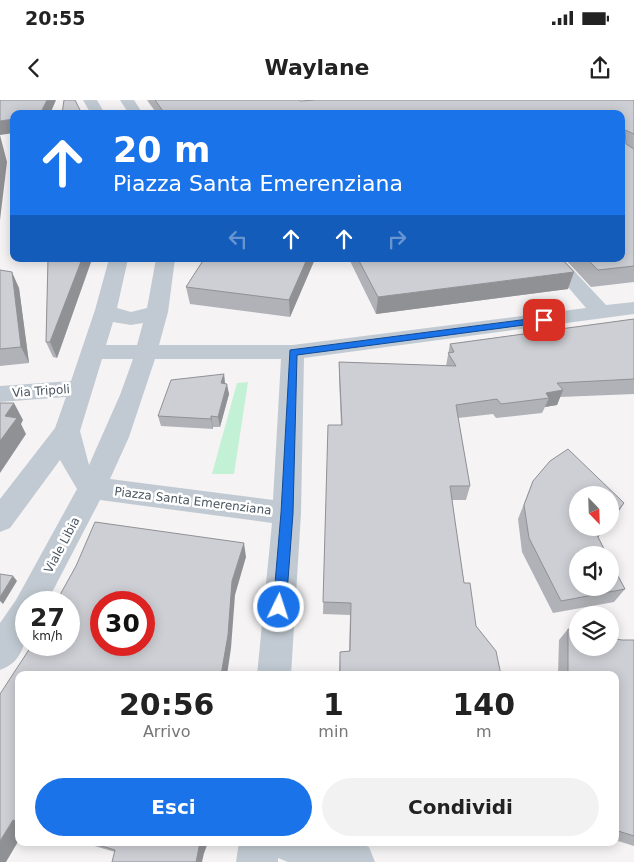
<!DOCTYPE html>
<html lang="it">
<style>
:root{--surface:#fff;--page:#f2f2f2;--text:#222;--muted:#767676;--accent:#1a73e8}
body{margin:0;font-family:"DejaVu Sans",sans-serif;background:var(--page);color:var(--text);height:100vh;display:flex;flex-direction:column;font-size:19px;white-space:nowrap}
*{box-sizing:border-box;margin:0}
p{font-size:16px;color:var(--muted)}
.icon{flex:none;width:28px;height:28px;fill:none;stroke:currentColor;stroke-width:2;stroke-linecap:round;stroke-linejoin:round}
.map{position:relative;flex:1;overflow:hidden}
.details{position:absolute;left:15px;top:571px;width:604px;height:175px;display:flex;flex-direction:column;background:var(--surface);border-radius:10px;box-shadow:0 2px 12px #0003}
.details>*{flex:none}
.guide{position:absolute;left:10px;top:10px;width:615px;height:152px;border-radius:10px;box-shadow:0 2px 12px #0003;background:#1a73e8;color:#fff;overflow:hidden}
.needle{width:32px;rotate:157deg}
.tools{position:absolute;left:569px;top:386px;display:grid;gap:10px}
.tools a{display:grid;place-items:center;width:50px;height:50px;border-radius:50%;background:var(--surface);box-shadow:0 2px 12px #0003;font-size:25px}
.speed{position:absolute;left:15px;top:491px;display:flex;gap:10px;font-size:25px;font-weight:700;text-align:center}
.speed>*{display:grid;place-content:center;width:65px;height:65px;border-radius:50%;background:var(--surface);box-shadow:0 2px 12px #0003;line-height:1}
.speed small{font-size:12px;font-weight:400}
.speed .limit{border:8px solid #d22;background:#fff;color:#111}
.pin{position:absolute;display:grid;place-items:center;width:42px;height:42px;color:#fff;margin:-21px;border-radius:10px;box-shadow:0 2px 8px #0006}
.me{position:absolute;width:55px;margin:-28px;rotate:4deg;stroke-linejoin:round;filter:drop-shadow(0 0 4px #0008)}
.turn{display:flex;align-items:center;gap:18px;height:105px;padding:0 20px;font-size:22px}
.turn .icon{width:65px;height:65px;stroke-width:2.5}
.turn b{display:block;font-size:35px;line-height:42px}
.lanes{display:flex;align-items:center;height:48px;padding:0 20px;background:#0003;justify-content:center;gap:25px;direction:ltr}
.lanes .off{opacity:.35}
.eta{display:flex;justify-content:space-evenly;align-items:center;height:85px;text-align:center}
.eta b{font-size:30px;font-weight:600;line-height:35px}
.cta{display:flex;gap:10px;margin-top:auto;padding:10px 20px}
.cta a{flex:1;height:58px;border-radius:30px;background:var(--accent);color:#fff;font-size:20px;font-weight:600;line-height:58px;text-align:center}
.cta a+a{background:var(--page);color:var(--text)}
.status{display:flex;justify-content:space-between;align-items:center;height:35px;padding:0 25px;background:var(--surface);direction:ltr}
.status svg{height:14px;fill:currentColor}
header{display:flex;justify-content:space-between;align-items:center;height:65px;padding:0 20px;background:var(--surface);font-size:22px;font-weight:600}
.map>svg:first-child{display:block}
.green{fill:#c3f1d5}
.lines{fill:none;stroke-linecap:round;stroke-linejoin:round}
.minor{fill:#c1cad2;fill-rule:evenodd}
.wall{fill:#b0b2b7}
.shaded-wall{fill:#909195}
.building{fill:#cdcfd5;stroke:#909195;fill-rule:evenodd}
.route{fill:#1a73e8;stroke:#114b97}
.labels{text-anchor:middle;stroke-width:5;stroke-linejoin:round;paint-order:stroke}
.street-label{font-size:12px;fill:#4a5661;stroke:#fff}
</style>
<div class="status"><b>20:55</b><svg viewBox="0 0 49 12"><path d="M0 12V9h3v3zM5 12V6h3v6zM10 12V3h3v9zM15 12V0h3v12zM26 1h20v11H26zM47 4h2v5h-2z"/></svg></div>
<header><svg class="icon" aria-label="back" viewBox="0 0 24 24"><path d="M15 5l-7 7 7 7"/></svg>Waylane<svg class="icon" aria-label="share" viewBox="0 0 24 24"><path d="M12 15V3M7 8l5-5 5 5M5 13v7h14v-7"/></svg></header>
<div class="map">
<svg width="634" height="762" viewBox="0 0 634 762">
<rect width="100%" height="100%" fill="#f5f3f3"/>
<polygon class="green" points="248,282 234,374 212,374 237,283"/>
<g class="lines">
<g class="minor">
<polygon points="83,0 97,0 105,14 91,14"/>
<polygon points="120,0 134,0 143,14 129,14"/>
<path d="M109 159H128L117 208 131 212 147 208 156 159H175L168 212 159 245H293L586 208 544 159H563L606 205 634 202V214L304 258 301 413 291 575H257L272 423 100 400 47 502H26C26 530 30 559 0 570V523L16 500 77 389 60 360 10 428 0 432V399L55 328 66 297 0 302V286L71 281 95 210ZM113 222 131 225 143 223 137 245H106ZM102 259H133L120 295 89 365 80 331ZM155 259H281L273 400 110 379 129 337Z"/>
<polygon points="239,742 357,742 369,747 375,762 288,762 278,758 278,762 236,762"/>
</g>
</g>
<g class="wall">
<polygon points="147,0 299,0 300,1 306,1 306,0 634,0 634,182 591,187 565,159 621,159 621,14 157,14"/>
<polygon points="48,159 92,159 57,258 53,257 46,242"/>
<polygon points="202,159 315,159 290,217 190,204 186,187 202,162"/>
<polygon points="350,159 562,159 568,189 376,214 350,161"/>
<polygon points="0,170 19,188 29,263 0,266"/>
<polygon points="634,219 634,294 560,297 557,305 545,307 542,313 496,318 493,314 458,318 470,386 466,400 452,400 464,483 476,526 501,575 339,575 340,552 349,551 350,515 323,514 328,325 341,325 339,277 339,262 446,266 450,244"/>
<polygon points="224,274 225,283 229,294 220,327 213,327 213,329 161,326 158,316"/>
<polygon points="533,381 624,403 615,417 598,437 625,489 614,502 553,513 522,452 518,419"/>
<polygon points="568,529 622,540 634,540 634,746 615,740 615,575 558,575 559,540"/>
<polygon points="81,742 208,742 204,753 115,752"/>
</g>
<g class="shaded-wall">
<polygon points="47,0 56,0 50,14 40,14"/>
<polygon points="14,19 14,33 0,35 7,62 0,120 0,21"/>
<polygon points="82,159 92,159 57,258 50,242"/>
<polygon points="307,159 315,159 290,217 289,200"/>
<polygon points="12,172 19,188 29,263 21,247"/>
<polygon points="574,172 568,189 376,214 378,197"/>
<polygon points="224,274 225,285 221,283"/>
<polygon points="227,284 229,294 220,327 218,317"/>
<polygon points="563,290 557,305 545,307 549,298 546,293"/>
<polygon points="14,303 23,320 21,324 26,334 0,373 0,341 5,316"/>
<polygon points="211,316 213,327 213,329 211,319"/>
<polygon points="624,403 615,417 610,423 610,420"/>
<polygon points="603,428 606,428 588,449 597,435"/>
<polygon points="244,443 246,457 235,495 231,548 227,575 221,575 232,481"/>
<polygon points="13,476 17,481 3,504 0,501 0,497"/>
<polygon points="13,720 19,723 19,740 6,762 0,762 0,741"/>
<polygon points="200,742 208,742 204,753 202,762 196,762"/>
</g>
<g class="building">
<polygon points="0,0 47,0 40,14 14,14 14,19 0,21"/>
<polygon points="64,0 75,0 82,14 62,14"/>
<polygon points="155,0 299,0 300,1 316,0 634,0 634,34 625,30 626,44 634,49 634,166 598,170 587,159 621,159 621,14 165,14"/>
<polygon points="48,159 82,159 50,242 46,242"/>
<polygon points="204,159 307,159 289,200 186,187"/>
<polygon points="358,159 562,159 574,172 378,197"/>
<polygon points="0,170 12,172 21,247 0,249"/>
<polygon points="634,219 634,279 557,283 563,290 546,293 549,298 501,304 497,299 456,305 470,386 450,386 464,483 470,483 476,526 496,551 501,575 340,575 340,552 350,551 351,503 323,502 328,325 342,325 339,262 456,266 448,253 454,252 450,244"/>
<polygon points="224,274 221,283 227,284 218,317 211,316 211,319 158,316 171,280"/>
<polygon points="0,303 14,303 5,316 17,318 0,341"/>
<polygon points="568,349 624,403 610,420 610,395 578,395 578,428 603,428 597,435 607,455 578,455 578,488 610,488 610,461 625,489 561,501 529,438 524,405 533,381 550,361"/>
<path d="M95 422 244 443 232 481 228 535 221 575H19V722L13 720 0 741V594L32 545H69V502H56L76 466ZM101 502H144V545H101Z"/>
<polygon points="0,474 13,476 0,497"/>
<polygon points="568,529 578,531 578,548 610,548 610,538 622,540 634,540 634,736 615,730 615,575 568,575"/>
<polygon points="89,742 200,742 196,762 112,762 115,750"/>
</g>
<polygon class="route" points="544,217 548,220 547,222 297,255 293,413 286,507 284,511 279,513 275,511 273,507 281,413 290,250"/>
<g class="labels">
<g class="street-label">
<text transform="translate(41 291) rotate(-4)" y="4">Via Tripoli</text>
<text transform="translate(193 401) rotate(7)" y="4">Piazza Santa Emerenziana</text>
<text transform="translate(62 445) rotate(-62)" y="4">Viale Libia</text>
</g>
</g>
</svg>
<div class="tools">
<a><svg class="needle" viewBox="-14 -14 28 28"><path d="M0-13l5 13h-10z" fill="#e53935"/><path d="M0 13l5-13h-10z" fill="#767676"/></svg></a>
<a><svg class="icon" aria-label="sound" viewBox="0 0 24 24"><path d="M4 9h4l5-4v14l-5-4H4zM17 9q2 3 0 6"/></svg></a>
<a><svg class="icon" aria-label="layers" viewBox="0 0 24 24"><path d="M12 4l9 5-9 5-9-5zM3 14l9 5 9-5"/></svg></a>
</div>
<div class="speed"><div>27<small>km/h</small></div><div class="limit">30</div></div>
<div class="pin" style="left:544px;top:220px;background:#d93025"><svg class="icon" aria-label="arrive" viewBox="0 0 24 24"><path d="M6 21V4h12l-3 4 3 4H6"/></svg></div>
<svg class="me" style="left:279px;top:507px" viewBox="-20 -20 40 40"><circle r="17" fill="#1a73e8" stroke="#fff" stroke-width="3"/><path d="M0-11L8 9 0 5-8 9z" fill="#fff"/></svg>
<div class="guide">
<div class="turn"><svg class="icon" aria-label="ahead" viewBox="0 0 24 24"><path d="M12 20V5M6 11l6-6 6 6"/></svg><div><b>20 m</b>Piazza Santa Emerenziana</div></div>
<div class="lanes"><svg class="icon off" aria-label="left" viewBox="0 0 24 24"><path d="M17 20v-9H6M10 6l-5 5 5 5"/></svg><svg class="icon" aria-label="ahead" viewBox="0 0 24 24"><path d="M12 20V5M6 11l6-6 6 6"/></svg><svg class="icon" aria-label="ahead" viewBox="0 0 24 24"><path d="M12 20V5M6 11l6-6 6 6"/></svg><svg class="icon off" aria-label="right" viewBox="0 0 24 24"><path d="M7 20v-9h11M14 6l5 5-5 5"/></svg></div>
</div>
<section class="details">
<div class="eta">
<div><b>20:56</b><p>Arrivo</p></div>
<div><b>1</b><p>min</p></div>
<div><b>140</b><p>m</p></div>
</div>
<div class="cta"><a>Esci</a><a>Condividi</a></div>
</section>
</div>
